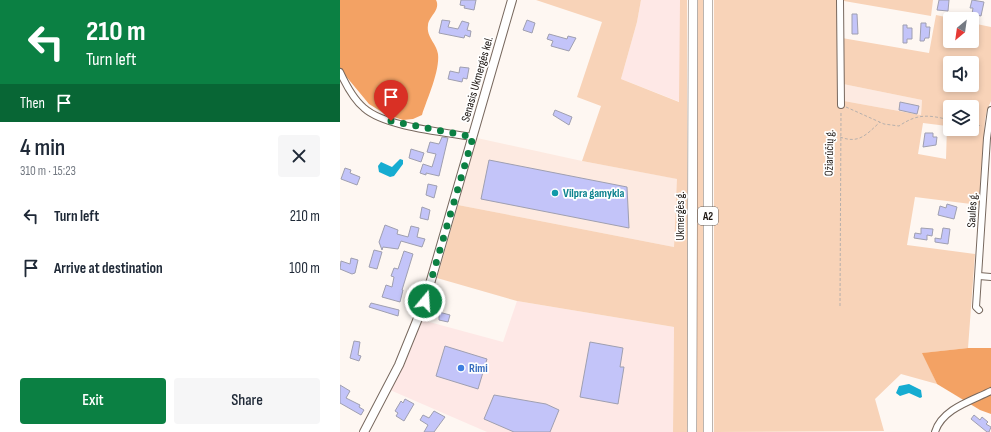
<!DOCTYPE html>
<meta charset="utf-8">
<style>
:root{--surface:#fff;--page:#f6f6f7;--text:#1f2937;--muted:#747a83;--accent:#0b8043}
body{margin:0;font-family:"Sofia Sans Condensed",sans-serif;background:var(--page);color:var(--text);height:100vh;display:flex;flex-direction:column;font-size:15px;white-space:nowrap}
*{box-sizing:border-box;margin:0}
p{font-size:13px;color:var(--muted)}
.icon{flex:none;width:22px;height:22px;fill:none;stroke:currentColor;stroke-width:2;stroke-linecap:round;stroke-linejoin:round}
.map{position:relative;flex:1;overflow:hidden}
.drawer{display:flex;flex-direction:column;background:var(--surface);width:340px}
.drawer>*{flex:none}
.banner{background:#0b8043;color:#fff;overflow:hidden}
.needle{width:26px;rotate:209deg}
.tools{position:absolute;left:603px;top:12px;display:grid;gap:8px}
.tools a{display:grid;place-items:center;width:36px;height:36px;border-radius:4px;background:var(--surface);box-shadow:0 2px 6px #0003;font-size:20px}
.pin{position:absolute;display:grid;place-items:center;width:34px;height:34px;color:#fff;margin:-41px -17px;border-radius:50% 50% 50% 0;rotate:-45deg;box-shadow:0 0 4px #0007}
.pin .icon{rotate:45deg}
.me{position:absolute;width:44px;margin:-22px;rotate:18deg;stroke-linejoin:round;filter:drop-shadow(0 0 3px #0008)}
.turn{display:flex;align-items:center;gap:14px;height:84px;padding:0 20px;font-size:18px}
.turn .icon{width:52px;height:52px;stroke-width:2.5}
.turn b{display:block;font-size:28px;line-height:34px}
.then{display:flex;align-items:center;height:38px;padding:0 20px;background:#0003;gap:8px;font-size:15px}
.round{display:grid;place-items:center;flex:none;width:42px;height:42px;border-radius:4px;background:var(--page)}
.head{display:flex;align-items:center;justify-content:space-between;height:68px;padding:0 20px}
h1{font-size:24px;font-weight:600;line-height:30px}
.cta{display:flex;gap:8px;margin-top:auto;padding:8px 20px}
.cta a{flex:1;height:46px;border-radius:4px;background:var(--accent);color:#fff;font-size:16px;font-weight:600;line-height:46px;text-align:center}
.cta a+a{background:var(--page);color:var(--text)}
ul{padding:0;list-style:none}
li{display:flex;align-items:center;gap:12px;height:52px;padding:0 20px}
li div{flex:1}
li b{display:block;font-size:15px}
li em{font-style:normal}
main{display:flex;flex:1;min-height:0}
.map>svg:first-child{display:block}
.commercial{fill:#fee8e6}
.industrial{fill:#fdeae1}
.green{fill:#f8d3b8;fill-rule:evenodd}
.forest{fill:#f3a264}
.water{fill:#16acd1}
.building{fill:#c3c4f9;stroke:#9f9fb0}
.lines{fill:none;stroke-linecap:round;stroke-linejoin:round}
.minor-casing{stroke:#77685e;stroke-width:8}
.major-casing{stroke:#77685e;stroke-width:10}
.highway-casing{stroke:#77685e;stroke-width:10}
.path{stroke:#b7b0ac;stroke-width:1;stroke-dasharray:3 2;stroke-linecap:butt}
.minor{stroke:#fff;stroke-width:6}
.major{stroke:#fff;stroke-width:8}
.highway{stroke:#fff;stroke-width:9}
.route{stroke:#0b8043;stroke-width:7;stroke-dasharray:0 12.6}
.culture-dot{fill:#0f9aa8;stroke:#fff;stroke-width:1.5}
.shop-dot{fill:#3f7fe0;stroke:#fff;stroke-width:1.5}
.labels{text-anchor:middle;stroke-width:3.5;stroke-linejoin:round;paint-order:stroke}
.shield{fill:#fff;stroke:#605c59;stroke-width:1}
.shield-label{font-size:11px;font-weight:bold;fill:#1c1612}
.street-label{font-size:12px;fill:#1c1612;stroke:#fff}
.culture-label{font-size:12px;font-weight:bold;fill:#0d838f;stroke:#fff;text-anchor:start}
.shop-label{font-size:12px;font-weight:bold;fill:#366cbe;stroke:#fff;text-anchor:start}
</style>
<main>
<section class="drawer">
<div class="banner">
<div class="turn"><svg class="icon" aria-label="left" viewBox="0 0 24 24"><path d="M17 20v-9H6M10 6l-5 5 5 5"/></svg><div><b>210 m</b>Turn left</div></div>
<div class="then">Then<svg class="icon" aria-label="arrive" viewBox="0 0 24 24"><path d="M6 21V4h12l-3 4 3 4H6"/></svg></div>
</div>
<div class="head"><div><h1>4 min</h1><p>310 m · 15:23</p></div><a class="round"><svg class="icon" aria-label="close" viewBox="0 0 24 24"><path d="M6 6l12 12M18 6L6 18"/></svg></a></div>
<ul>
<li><svg class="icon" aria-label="left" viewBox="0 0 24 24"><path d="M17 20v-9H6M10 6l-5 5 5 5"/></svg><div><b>Turn left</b></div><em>210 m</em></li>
<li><svg class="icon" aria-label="arrive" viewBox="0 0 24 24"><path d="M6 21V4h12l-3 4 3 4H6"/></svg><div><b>Arrive at destination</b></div><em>100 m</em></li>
</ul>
<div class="cta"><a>Exit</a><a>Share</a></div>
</section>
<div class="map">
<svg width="651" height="432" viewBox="0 0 651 432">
<rect width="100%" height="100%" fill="#fef7f2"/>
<g class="commercial">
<polygon points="301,0 340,0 340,102 281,79 297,22"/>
<polygon points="177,301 334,327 333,432 147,432 50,390 68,356 82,320 163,342"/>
</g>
<g class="industrial">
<polygon points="503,84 582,100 581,115 504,101"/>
<polygon points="137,138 242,161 338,179 334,247 118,205"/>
</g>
<g class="green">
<polygon points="196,0 301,0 297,22 281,79 339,102 340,0 347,0 347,432 333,432 334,327 177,301 97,278 118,205 334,247 337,179 242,161 261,106 237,97 262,22"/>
<polygon points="356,0 364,0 364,432 357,432"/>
<path d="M374 0H593L591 16 504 1 502 38 589 53 596 15 615 19H610V41H632V23L651 27V101L647 110 645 120 639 205 575 197 567 245 635 254 628 348 583 353 597 384 561 374 535 399 544 431 374 432ZM610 63H632V85H610ZM503 84 582 100 581 115 504 101ZM610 107H632V129H610ZM583 123 607 126 606 159 578 154Z"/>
</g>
<g class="forest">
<path d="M0 0H96C101 10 89 16 88 25 86 37 97 44 98 54 100 71 87 99 82 115L73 119 63 120 45 114 29 104 0 69Z"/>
<polygon points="628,348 651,348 651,414 640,410 597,384 582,353"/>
</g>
<g class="water">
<polygon points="60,159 63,160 63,164 54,176 50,177 39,172 38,166 41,162 52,167"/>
<polygon points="569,384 581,390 582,397 580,398 569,393 560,396 556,393 559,386"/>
</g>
<g class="building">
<polygon points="121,0 136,0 134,10 124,8 125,6 120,5"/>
<polygon points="599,0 609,0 608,11 597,10"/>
<polygon points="632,0 644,2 641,16 632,14 633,8 630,8"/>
<polygon points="512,14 517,14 518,34 512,34"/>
<polygon points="102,20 110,21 108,27 118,29 122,21 129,23 127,30 131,31 130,37 125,35 124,38 99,33"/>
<polygon points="187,20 195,23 192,33 183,30"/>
<polygon points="581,23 586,23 586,27 590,27 589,38 585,38 584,41 580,41"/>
<polygon points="563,25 567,25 567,28 572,28 572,39 567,39 567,43 563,43"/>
<polygon points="209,34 227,39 228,36 236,38 229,51 211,46 213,41 207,39"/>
<polygon points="120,67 129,68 127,79 123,78 122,82 108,79 110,71 119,73"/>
<polygon points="560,102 579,106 577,114 559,110"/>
<polygon points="215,110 232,117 229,125 213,115"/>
<polygon points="585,133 593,133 593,137 597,137 596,145 583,147"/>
<polygon points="102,137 108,138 99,176 86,173 86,175 80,173 83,164 92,167 96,154 87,152 90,142 99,144"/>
<polygon points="71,149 84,153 81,162 69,158"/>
<polygon points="149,160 287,187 289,228 141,199"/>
<polygon points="5,168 11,170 10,173 20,177 17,185 1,179"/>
<polygon points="88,184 97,186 94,198 86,195"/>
<polygon points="607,204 617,207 614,219 598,215 600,206 606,208"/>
<polygon points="82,207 90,210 88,220 80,218"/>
<polygon points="45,225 58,230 57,234 68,237 71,226 79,228 77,237 85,239 82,247 61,241 58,249 43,247 42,250 39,242"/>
<polygon points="581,228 593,229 592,236 587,235 587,240 574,238 575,233 581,234"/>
<polygon points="603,228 610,229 608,244 595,242 595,238 601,239"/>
<polygon points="34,250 42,252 37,269 29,267"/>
<polygon points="64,251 73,254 62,290 63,290 60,302 42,297 46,285 52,287 54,277 51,276 54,268 58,269"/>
<polygon points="11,258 18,260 15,273 12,274 0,269 1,261 10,264"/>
<polygon points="31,303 59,310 58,316 29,307"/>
<polygon points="99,312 110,315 108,322 99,320"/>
<polygon points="14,341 20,342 18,355 21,356 19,361 10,358"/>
<polygon points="250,342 283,348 280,367 284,367 278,404 240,397"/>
<polygon points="105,346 147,359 138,389 96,376"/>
<polygon points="0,385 10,391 6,398 20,405 19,407 24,410 21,415 0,403"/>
<polygon points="154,395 206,404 219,410 210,432 174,432 144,419"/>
<polygon points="65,399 74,404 64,421 56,416 58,413 55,411 61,401 63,403"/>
<polygon points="94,411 105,417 94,432 84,432 88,425 80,420 83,415 89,418"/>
<polygon points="634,415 640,420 642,417 648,422 646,424 651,427 649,432 647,432 631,419"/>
</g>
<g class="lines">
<g class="minor-casing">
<g id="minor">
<polyline points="500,0 501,105"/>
<path d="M0 72C6 85 13 99 24 108 45 127 104 132 133 137"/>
<polyline points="639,276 651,277"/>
<polyline points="639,310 636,307 647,138 651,110"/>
<path d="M595 432C602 409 631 401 651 391"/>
</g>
</g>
<g class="major-casing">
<polyline id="major" points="24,432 59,365 85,301 172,0"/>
</g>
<g class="highway-casing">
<g id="highway">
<polyline points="352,432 353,0"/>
<polyline points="368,432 368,0"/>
</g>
</g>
<g class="path">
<path d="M506 107 544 124 559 126C578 113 589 115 610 120"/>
<polyline points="632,124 642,126"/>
<path d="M500 137C519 144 526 135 540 122"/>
<polyline points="500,306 501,111"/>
</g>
<use href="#minor" class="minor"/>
<use href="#major" class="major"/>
<use href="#highway" class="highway"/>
</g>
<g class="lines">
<polyline class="route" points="51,121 133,137 85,301"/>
</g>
<circle class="culture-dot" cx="215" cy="193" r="4"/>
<circle class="shop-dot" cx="121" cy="368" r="4"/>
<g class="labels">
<rect class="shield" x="358" y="207" width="20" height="18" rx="3"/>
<g class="shield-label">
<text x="368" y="220">A2</text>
</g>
<g class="street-label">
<text transform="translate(137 79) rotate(-74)" y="4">Senasis Ukmergės kel.</text>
<text transform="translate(489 153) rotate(-89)" y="4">Ožiarūčių g.</text>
<text transform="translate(632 210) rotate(-87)" y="4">Saulės g.</text>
<text transform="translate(340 216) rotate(-90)" y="4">Ukmergės g.</text>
</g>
<g class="culture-label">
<text x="223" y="197">Vilpra gamykla</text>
</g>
<g class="shop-label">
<text x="129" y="372">Rimi</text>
</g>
</g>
</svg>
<div class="tools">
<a><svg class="needle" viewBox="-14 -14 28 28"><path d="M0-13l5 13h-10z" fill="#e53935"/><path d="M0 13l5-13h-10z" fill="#747a83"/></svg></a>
<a><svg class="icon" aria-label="sound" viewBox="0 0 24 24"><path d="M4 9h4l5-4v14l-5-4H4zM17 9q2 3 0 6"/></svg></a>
<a><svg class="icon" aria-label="layers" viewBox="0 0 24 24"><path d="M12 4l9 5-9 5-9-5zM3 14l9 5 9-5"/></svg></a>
</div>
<div class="pin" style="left:51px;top:121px;background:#d93025"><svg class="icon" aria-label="arrive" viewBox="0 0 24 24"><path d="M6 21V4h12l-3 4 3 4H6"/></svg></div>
<svg class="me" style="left:85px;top:301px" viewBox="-20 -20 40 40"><circle r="17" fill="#0b8043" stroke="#fff" stroke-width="3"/><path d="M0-11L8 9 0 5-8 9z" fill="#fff"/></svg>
</div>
</main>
